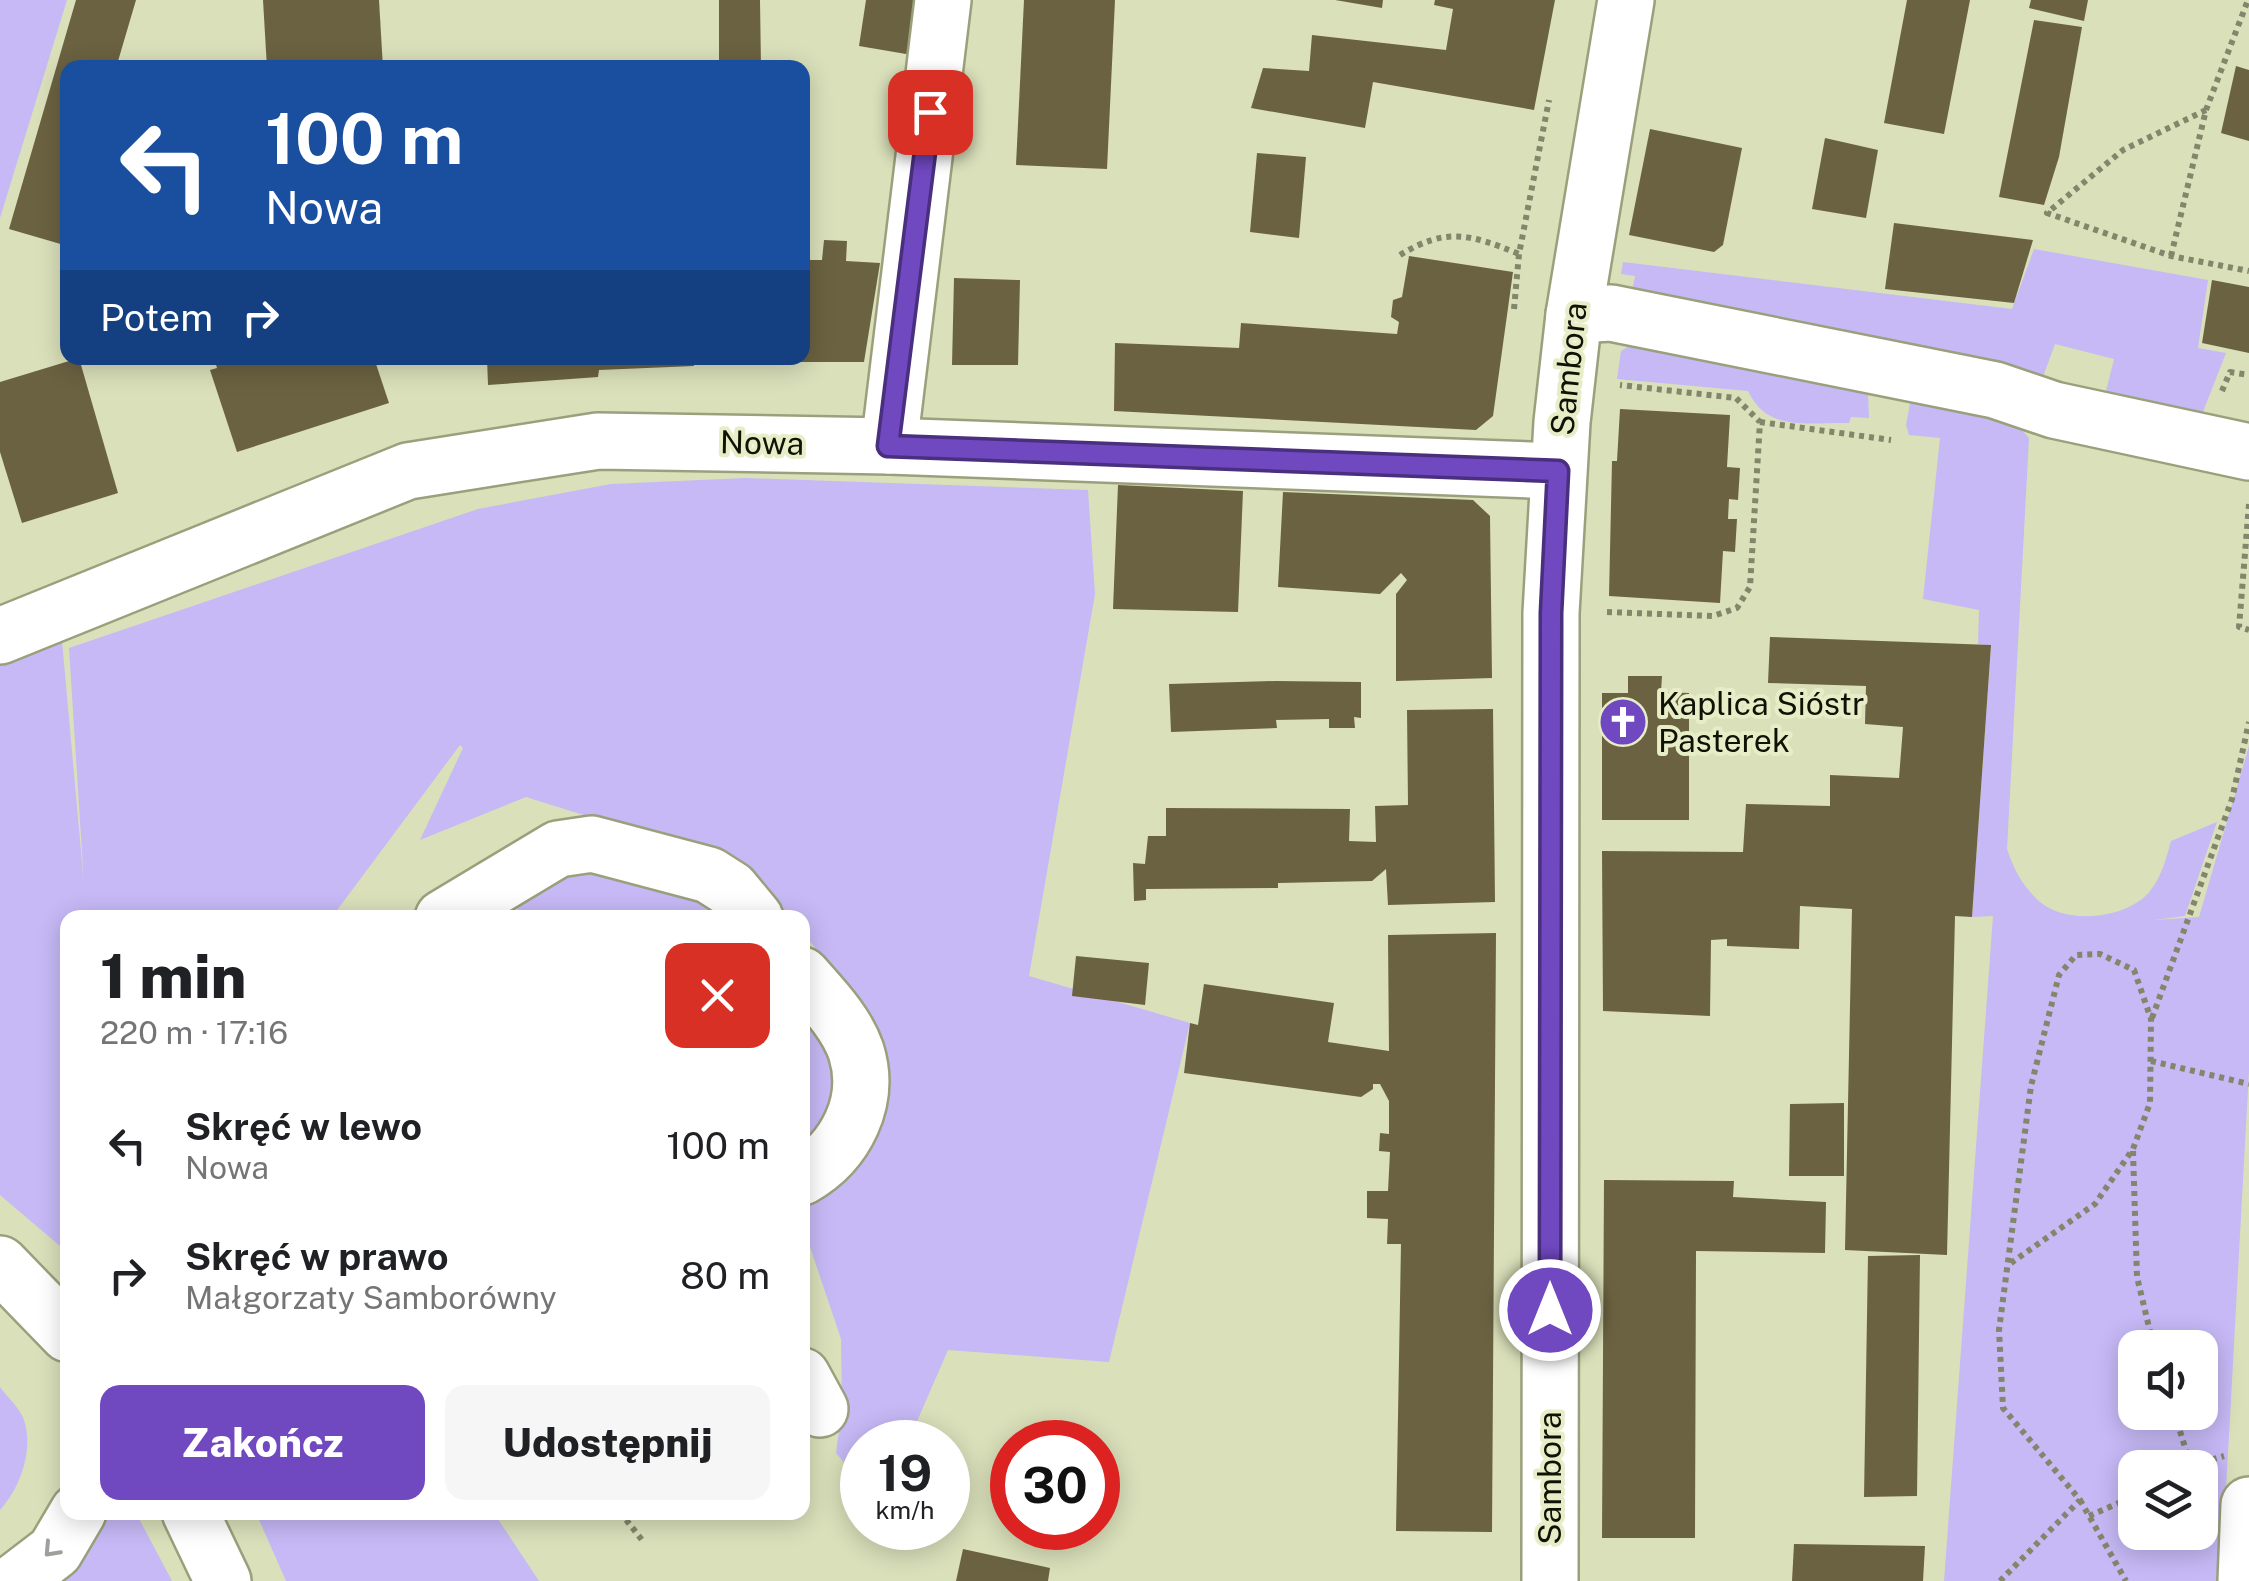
<!DOCTYPE html>
<html lang="pl">
<meta charset="utf-8">
<style>
:root{--surface:#fff;--page:#f6f6f6;--text:#202124;--muted:#757577;--accent:#7048c0}
body{margin:0;font-family:"Public Sans",sans-serif;background:var(--page);color:var(--text);height:100vh;display:flex;flex-direction:column;font-size:38px;white-space:nowrap}
*{box-sizing:border-box;margin:0}
p{font-size:32px;color:var(--muted)}
.icon{flex:none;width:55px;height:55px;fill:none;stroke:currentColor;stroke-width:2;stroke-linecap:round;stroke-linejoin:round}
.map{position:relative;flex:1;overflow:hidden}
.details{position:absolute;left:60px;top:910px;width:750px;height:610px;display:flex;flex-direction:column;background:var(--surface);border-radius:20px;box-shadow:0 5px 25px #0003}
.details>*{flex:none}
.guide{position:absolute;left:60px;top:60px;width:750px;height:305px;border-radius:20px;box-shadow:0 5px 25px #0003;background:#1a4fa0;color:#fff;overflow:hidden}
.fabs{position:absolute;left:2118px;top:1330px;display:grid;gap:20px}
.fabs a{display:grid;place-items:center;width:100px;height:100px;border-radius:20px;background:var(--surface);box-shadow:0 5px 25px #0003;font-size:50px}
.speed{position:absolute;left:840px;top:1420px;display:flex;gap:20px;font-size:50px;font-weight:700;text-align:center}
.speed>*{display:grid;place-content:center;width:130px;height:130px;border-radius:50%;background:var(--surface);box-shadow:0 5px 25px #0003;line-height:1}
.speed small{font-size:25px;font-weight:400}
.speed .limit{border:15px solid #d22;background:#fff;color:#111}
.pin{position:absolute;display:grid;place-items:center;width:85px;height:85px;color:#fff;margin:-42px;border-radius:20px;box-shadow:0 5px 15px #0006}
.me{position:absolute;width:110px;margin:-55px;rotate:0deg;stroke-linejoin:round;filter:drop-shadow(0 0 8px #0008)}
.turn{display:flex;align-items:center;gap:35px;height:210px;padding:0 40px;font-size:45px}
.turn .icon{width:130px;height:130px;stroke-width:2.5}
.turn b{display:block;font-size:70px;line-height:85px}
.then{display:flex;align-items:center;height:95px;padding:0 40px;background:#0003;gap:20px;font-size:38px}
.round{display:grid;place-items:center;flex:none;width:105px;height:105px;border-radius:20px;background:var(--page)}
.summary{display:flex;align-items:center;justify-content:space-between;height:170px;padding:0 40px}
h1{font-size:60px;font-weight:800;line-height:75px}
.cta{display:flex;gap:20px;margin-top:auto;padding:20px 40px}
.cta a{flex:1;height:115px;border-radius:20px;background:var(--accent);color:#fff;font-size:40px;font-weight:800;line-height:115px;text-align:center}
.cta a+a{background:var(--page);color:var(--text)}
ul{padding:0;list-style:none}
li{display:flex;align-items:center;gap:30px;height:130px;padding:0 40px}
li div{flex:1}
li b{display:block;font-size:38px}
li em{font-style:normal}
.map>svg:first-child{display:block}
.green{fill:#c6b9f6;fill-rule:evenodd}
.building{fill:#6b6241}
.lines{fill:none;stroke-linecap:round;stroke-linejoin:round}
.minor-casing{stroke:#9ba07c;stroke-width:60}
.path{stroke:#82866b;stroke-width:6;stroke-dasharray:5 5;stroke-linecap:butt}
.minor{stroke:#fff;stroke-width:55}
.oneway{stroke:#9fa09b}
.route-casing{stroke:#492f7d;stroke-width:25}
.route{stroke:#7048c0;stroke-width:18}
.labels{text-anchor:middle;stroke-width:8;stroke-linejoin:round;paint-order:stroke}
.street-label{font-size:32px;fill:#101205;stroke:#e7edc7}
.poi-label{font-size:32px;fill:#101205;stroke:#e7edc7;text-anchor:start}
</style>
<div class="map">
<svg width="2249" height="1581" viewBox="0 0 2249 1581">
<rect width="100%" height="100%" fill="#dae0ba"/>
<g class="green">
<polygon points="0,0 67,0 0,218"/>
<polygon points="2034,249 2208,280 2198,348 2226,353 2201,417 2104,399 2114,359 2055,344 2041,382 1674,305 1651,292 1632,291 1635,276 1621,274 1623,262 2012,309"/>
<path d="M1652 344 1861 385 1868 393 1869 418 1851 417 1849 423C1808 422 1768 433 1748 391L1617 379 1621 351 1631 345Z"/>
<path d="M1929 398 2012 419 2029 438 2007 849C2014 870 2023 887 2040 902 2067 925 2128 919 2150 891 2162 876 2166 859 2171 841L2217 822 2185 916 2154 920 2199 917 2249 746V1071L2221 1581H1944L1993 916 1972 917 1991 646 1978 644 1979 610 1923 599 1940 438 1909 435 1906 425 1910 403ZM2135 1348H2200V1412H2135ZM2135 1468H2200V1532H2135Z"/>
<polygon points="746,478 1088,490 1095,594 1029,976 1190,1023 1109,1362 948,1350 908,1442 862,1442 862,1484 836,1453 842,1408 841,1339 803,1226 802,1212 833,1188 885,1085 881,1039 849,985 803,934 802,918 787,917 746,872 708,854 526,797 420,840 463,748 460,745 332,917 68,918 67,1252 0,1195 0,666 62,641 84,884 69,648 478,509 611,484"/>
<polygon points="558,849 755,917 520,917 508,879"/>
<polygon points="802,975 856,1052 802,1177"/>
<path d="M0 1387C7 1397 20 1408 24 1420 34 1450 20 1488 0 1510Z"/>
<polygon points="104,1512 136,1513 172,1581 63,1581 82,1564"/>
<polygon points="256,1513 494,1513 539,1581 286,1581"/>
</g>
<g class="building">
<polygon points="76,0 136,0 116,68 68,68 64,245 9,229"/>
<polygon points="263,0 379,0 383,68 267,68"/>
<polygon points="719,0 760,0 761,68 719,68"/>
<polygon points="866,0 920,0 912,55 859,46"/>
<polygon points="1024,0 1115,0 1107,169 1016,165"/>
<polygon points="1335,0 1383,0 1382,8"/>
<polygon points="1435,0 1555,0 1534,110 1373,82 1365,128 1251,108 1263,68 1309,71 1312,35 1446,50 1453,9 1434,5"/>
<polygon points="1907,0 1970,0 1944,134 1884,123"/>
<polygon points="2031,0 2088,0 2084,21 2029,8"/>
<polygon points="2034,20 2082,27 2059,157 2044,205 1999,197"/>
<polygon points="2236,66 2249,70 2249,141 2221,133"/>
<polygon points="1650,129 1742,148 1723,245 1714,252 1629,235"/>
<polygon points="1825,138 1878,150 1866,218 1812,209"/>
<polygon points="1257,153 1306,157 1299,238 1250,232"/>
<polygon points="1894,223 2033,240 2014,303 1885,289"/>
<polygon points="824,240 847,241 846,261 880,263 864,362 786,362 786,358 802,358 802,260 822,260"/>
<polygon points="1409,256 1513,272 1493,416 1476,430 1114,411 1115,343 1239,348 1241,323 1397,334 1399,322 1391,317 1393,300 1402,297"/>
<polygon points="954,278 1020,280 1018,365 952,365"/>
<polygon points="2212,280 2249,287 2249,353 2202,343"/>
<polygon points="79,358 118,493 22,523 0,452 0,382"/>
<polygon points="214,358 374,358 389,403 237,452 210,370 217,368"/>
<polygon points="487,358 693,358 694,366 599,370 598,377 488,385"/>
<polygon points="1620,409 1730,415 1727,467 1740,468 1738,500 1729,499 1728,519 1737,519 1735,552 1723,551 1720,603 1609,596 1612,461 1617,461"/>
<polygon points="1118,485 1243,491 1238,612 1113,609"/>
<polygon points="1283,492 1473,500 1490,516 1492,678 1396,681 1396,594 1407,580 1401,573 1380,594 1278,587"/>
<polygon points="1770,637 1991,645 1972,917 1955,916 1947,1255 1845,1250 1852,909 1800,906 1799,949 1727,946 1727,939 1711,940 1710,1016 1603,1011 1602,851 1743,852 1746,804 1830,806 1830,775 1899,778 1903,727 1865,724 1866,686 1768,683"/>
<polygon points="1628,676 1662,676 1661,692 1689,693 1689,820 1602,820 1602,693 1628,693"/>
<polygon points="1275,681 1361,682 1361,718 1354,717 1355,728 1329,728 1329,719 1276,720 1277,728 1171,732 1169,684"/>
<polygon points="1493,709 1495,902 1388,905 1386,869 1372,881 1278,883 1278,888 1146,889 1146,900 1134,901 1133,863 1145,864 1148,836 1166,836 1166,808 1350,809 1349,841 1376,842 1375,806 1408,805 1407,710"/>
<polygon points="1496,933 1492,1532 1396,1531 1401,1244 1387,1244 1388,1219 1367,1218 1367,1191 1388,1191 1390,1152 1379,1151 1380,1133 1389,1134 1389,1101 1380,1084 1373,1084 1373,1089 1361,1097 1184,1073 1190,1023 1198,1025 1204,984 1334,1003 1328,1042 1389,1051 1388,935"/>
<polygon points="1076,956 1149,963 1145,1005 1072,996"/>
<polygon points="1844,1103 1844,1176 1789,1176 1790,1104"/>
<polygon points="1604,1180 1734,1181 1733,1197 1826,1202 1825,1253 1696,1251 1695,1538 1602,1538"/>
<polygon points="1920,1255 1917,1496 1864,1497 1868,1256"/>
<polygon points="1794,1544 1925,1546 1923,1581 1792,1581"/>
<polygon points="963,1549 1050,1568 1048,1581 956,1581"/>
</g>
<g class="lines">
<g class="minor-casing">
<g id="minor">
<polyline points="1574,315 1611,313 1995,390 2054,410 2249,452"/>
<polyline points="889,446 943,0"/>
<polyline points="0,636 408,471 598,441 889,446 1558,471"/>
<polyline points="443,918 558,849 592,844 709,875 731,889 755,918"/>
<path d="M802 975C822 998 846 1022 856 1051 872 1101 846 1152 802 1177"/>
<polyline points="0,1264 68,1334"/>
<polyline points="802,1376 820,1409"/>
<polyline points="190,1512 223,1581"/>
<polyline points="16,1581 55,1551 78,1512"/>
<polyline points="1550,1581 1551,613 1562,422 1574,315 1626,0"/>
<polyline points="2246,1581 2249,1505"/>
</g>
</g>
<g class="path">
<polyline points="2206,110 2123,150 2047,213 2171,256 2249,271"/>
<path d="M1400 255C1446 227 1470 234 1519 254"/>
<polyline points="2171,256 2206,110 2248,0"/>
<polyline points="1514,309 1519,254 1549,100"/>
<polyline points="2222,391 2230,372 2249,375"/>
<polyline points="1760,422 1891,440"/>
<polyline points="2249,504 2239,627 2249,630"/>
<polyline points="1607,612 1713,616 1737,608 1750,587 1760,422 1736,398 1620,385"/>
<polyline points="2152,1018 2232,799 2249,722"/>
<polyline points="2151,1061 2249,1084"/>
<polyline points="2133,1151 2137,1277 2154,1348"/>
<polyline points="2174,1412 2190,1463"/>
<polyline points="2183,1468 2224,1456"/>
<polyline points="2080,1500 2126,1581"/>
<polyline points="620,1512 642,1540"/>
<polyline points="2089,1516 2135,1496"/>
<polyline points="2000,1581 2080,1500 2003,1408 1999,1330 2031,1086 2059,975 2076,955 2100,954 2134,970 2151,1019 2150,1103 2133,1149 2095,1204 2011,1263"/>
</g>
<use href="#minor" class="minor"/>
</g>
<defs><path id="oneway-chevron" d="M-2-3.5L2.5 0L-2 3.5" fill="none" stroke-width="1.6" stroke-linecap="round" stroke-linejoin="round" transform="scale(2.5)"/></defs>
<use class="oneway" href="#oneway-chevron" transform="translate(51 1550) rotate(133)"/>
<g class="lines">
<g class="route-casing">
<polyline id="route" points="930,112 888,446 1558,471 1551,613 1550,1310"/>
</g>
<use href="#route" class="route"/>
</g>
<defs>
<g id="church-disc" transform="scale(2.5)"><circle r="9.5" fill="#7048c0" stroke="#e7edc7"/><path d="M-1.2-6h2.4v3.5h3.3v2.4h-3.3V6h-2.4V-.1h-3.3v-2.4h3.3Z" fill="#fff"/></g>
</defs>
<g fill-rule="evenodd">
<use href="#church-disc" x="1623" y="722"/>
</g>
<g class="labels">
<g class="street-label">
<text transform="translate(1569 369) rotate(-84)" y="11">Sambora</text>
<text transform="translate(762 443) rotate(1)" y="11">Nowa</text>
<text transform="translate(1550 1478) rotate(-90)" y="11">Sambora</text>
</g>
<g class="poi-label">
<text x="1658" y="715">Kaplica Sióstr<tspan x="1658" dy="37">Pasterek</tspan></text>
</g>
</g>
</svg>
<div class="fabs">
<a><svg class="icon" aria-label="sound" viewBox="0 0 24 24"><path d="M4 9h4l5-4v14l-5-4H4zM17 9q2 3 0 6"/></svg></a>
<a><svg class="icon" aria-label="layers" viewBox="0 0 24 24"><path d="M12 4l9 5-9 5-9-5zM3 14l9 5 9-5"/></svg></a>
</div>
<div class="speed"><div>19<small>km/h</small></div><div class="limit">30</div></div>
<div class="pin" style="left:930px;top:112px;background:#d93025"><svg class="icon" aria-label="arrive" viewBox="0 0 24 24"><path d="M6 21V4h12l-3 4 3 4H6"/></svg></div>
<svg class="me" style="left:1550px;top:1310px" viewBox="-20 -20 40 40"><circle r="17" fill="#7048c0" stroke="#fff" stroke-width="3"/><path d="M0-11L8 9 0 5-8 9z" fill="#fff"/></svg>
<div class="guide">
<div class="turn"><svg class="icon" aria-label="left" viewBox="0 0 24 24"><path d="M17 20v-9H6M10 6l-5 5 5 5"/></svg><div><b>100 m</b>Nowa</div></div>
<div class="then">Potem<svg class="icon" aria-label="right" viewBox="0 0 24 24"><path d="M7 20v-9h11M14 6l5 5-5 5"/></svg></div>
</div>
<section class="details">
<div class="summary"><div><h1>1 min</h1><p>220 m · 17:16</p></div><a class="round" style="background:#d93025;color:#fff"><svg class="icon" aria-label="close" viewBox="0 0 24 24"><path d="M6 6l12 12M18 6L6 18"/></svg></a></div>
<ul>
<li><svg class="icon" aria-label="left" viewBox="0 0 24 24"><path d="M17 20v-9H6M10 6l-5 5 5 5"/></svg><div><b>Skręć w lewo</b><p>Nowa</p></div><em>100 m</em></li>
<li><svg class="icon" aria-label="right" viewBox="0 0 24 24"><path d="M7 20v-9h11M14 6l5 5-5 5"/></svg><div><b>Skręć w prawo</b><p>Małgorzaty Samborówny</p></div><em>80 m</em></li>
</ul>
<div class="cta"><a>Zakończ</a><a>Udostępnij</a></div>
</section>
</div>
